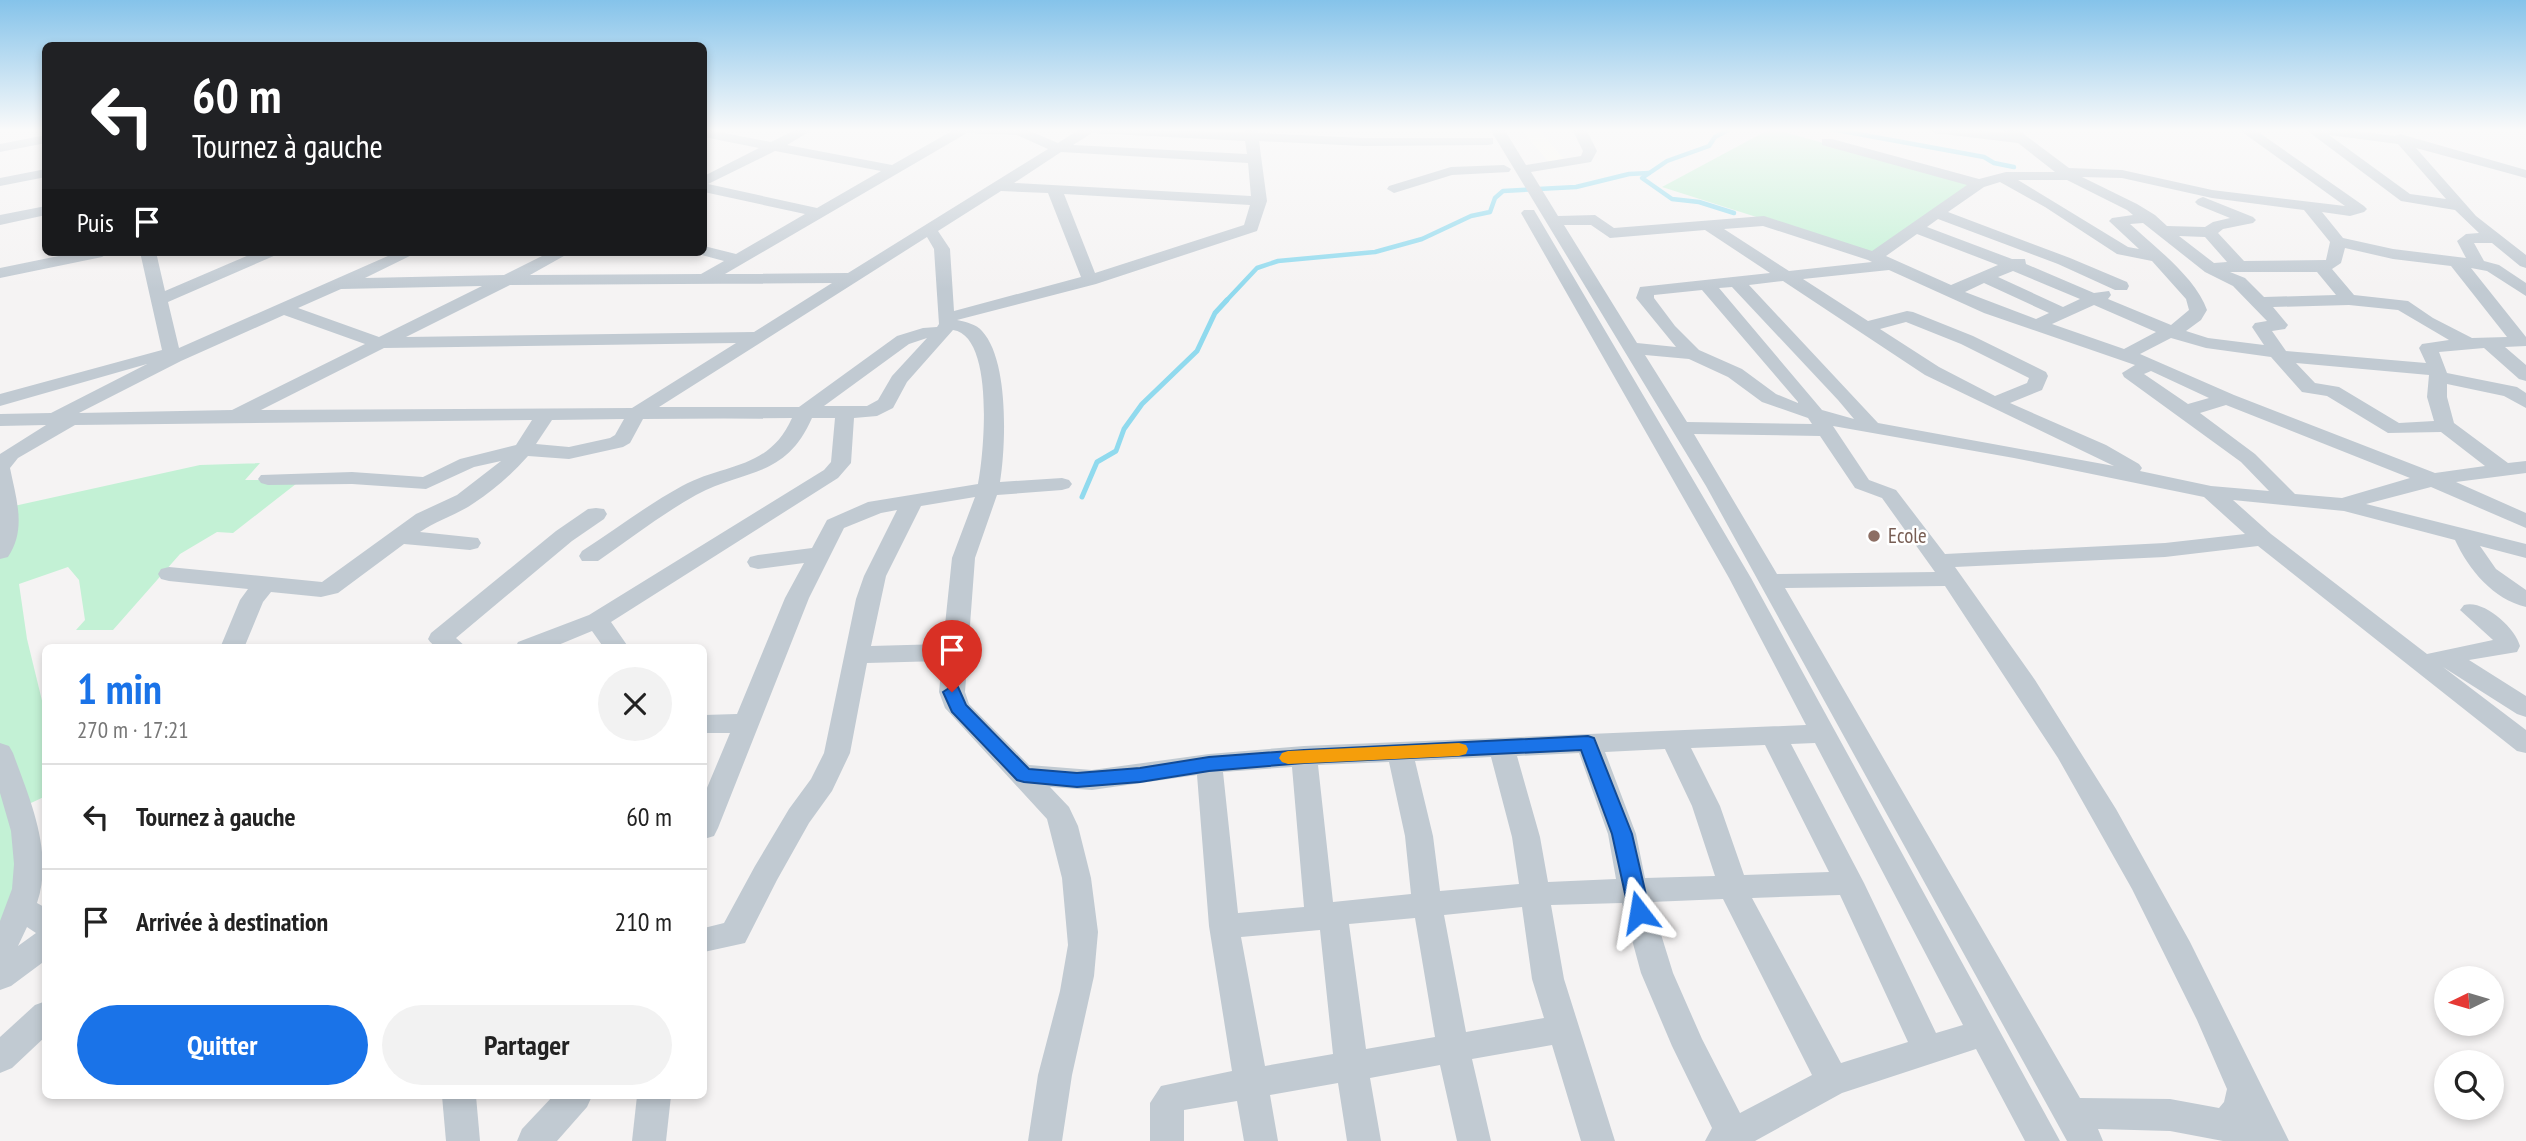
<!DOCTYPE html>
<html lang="fr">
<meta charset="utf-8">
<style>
:root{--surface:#fff;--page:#f2f2f2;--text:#222;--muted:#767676;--line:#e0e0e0;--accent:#1a73e8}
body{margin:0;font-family:"PT Sans Narrow",sans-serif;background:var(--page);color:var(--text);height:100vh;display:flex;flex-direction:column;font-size:26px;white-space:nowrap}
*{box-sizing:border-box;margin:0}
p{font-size:23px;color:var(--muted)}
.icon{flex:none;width:38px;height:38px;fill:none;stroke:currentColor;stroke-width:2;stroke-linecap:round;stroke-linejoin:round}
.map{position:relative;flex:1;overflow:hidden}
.sheet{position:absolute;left:42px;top:644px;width:665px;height:455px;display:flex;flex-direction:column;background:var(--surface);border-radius:10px;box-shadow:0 4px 10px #0003}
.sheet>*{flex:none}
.banner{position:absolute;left:42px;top:42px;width:665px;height:214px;border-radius:10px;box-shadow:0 4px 10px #0003;background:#202124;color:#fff;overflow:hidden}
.needle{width:46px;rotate:265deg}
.controls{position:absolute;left:2434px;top:966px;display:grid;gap:14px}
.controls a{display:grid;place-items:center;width:70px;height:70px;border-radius:50%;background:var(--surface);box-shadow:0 4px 10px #0003;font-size:35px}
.pin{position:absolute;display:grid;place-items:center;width:60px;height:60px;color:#fff;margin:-72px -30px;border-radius:50% 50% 50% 0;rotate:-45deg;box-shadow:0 0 7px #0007}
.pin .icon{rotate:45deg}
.me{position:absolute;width:77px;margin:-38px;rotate:346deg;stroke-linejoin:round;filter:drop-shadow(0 0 5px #0008)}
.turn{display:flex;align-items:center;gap:24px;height:147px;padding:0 35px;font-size:32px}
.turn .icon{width:91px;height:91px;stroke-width:2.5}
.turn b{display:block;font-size:49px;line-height:60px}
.then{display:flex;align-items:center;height:66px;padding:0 35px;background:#0003;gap:14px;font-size:26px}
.round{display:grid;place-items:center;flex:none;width:74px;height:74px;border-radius:37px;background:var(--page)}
.head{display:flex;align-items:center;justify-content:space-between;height:119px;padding:0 35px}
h1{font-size:42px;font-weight:600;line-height:52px;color:var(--accent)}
.primary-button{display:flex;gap:14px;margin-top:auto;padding:14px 35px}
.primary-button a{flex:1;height:80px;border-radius:42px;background:var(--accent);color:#fff;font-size:28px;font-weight:600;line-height:80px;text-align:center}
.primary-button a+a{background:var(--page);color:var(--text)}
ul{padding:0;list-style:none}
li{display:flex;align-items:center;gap:21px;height:105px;padding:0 35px;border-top:2px solid var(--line)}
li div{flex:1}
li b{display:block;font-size:26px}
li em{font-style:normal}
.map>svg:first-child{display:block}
.commercial{fill:#fdf9ef}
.green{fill:#c3f1d5}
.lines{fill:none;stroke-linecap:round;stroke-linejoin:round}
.stream-far1{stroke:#90daee;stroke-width:4.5}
.stream{stroke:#90daee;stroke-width:5}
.minor{fill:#c1cad2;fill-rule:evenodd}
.route{fill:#1a73e8;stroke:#114b97;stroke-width:2}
.slow{fill:#f59e0b}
.education-dot{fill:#8d6e63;stroke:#fff;stroke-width:2.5}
.labels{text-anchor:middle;stroke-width:5;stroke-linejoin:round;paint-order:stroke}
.education-label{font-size:21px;fill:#785e54;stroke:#fff;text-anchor:start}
</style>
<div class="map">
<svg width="2526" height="1141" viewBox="0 0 2526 1141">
<rect width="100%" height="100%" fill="#f5f3f3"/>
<polygon class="commercial" points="1521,129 1538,129 1568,164 1551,165"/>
<g class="green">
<polygon points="1770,129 1773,129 1976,185 1876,255 1662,187"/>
<polygon points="260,463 245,480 301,480 233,533 217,532 180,554 113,630 76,630 85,620 79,580 68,567 19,584 27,639 45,713 46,796 18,809 26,835 0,974 0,480 5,508 200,465"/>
</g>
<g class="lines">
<g class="stream-far1">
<polyline points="1730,129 1715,137 1709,146 1667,161 1642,178 1672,199 1699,202 1734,213"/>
<polyline points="1831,129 1984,157 1994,163 2014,167"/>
<polyline points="1226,301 1257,268 1278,261 1375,252 1422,239 1471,216 1490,212 1495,198 1503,191 1576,187 1629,174 1649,173"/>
</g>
<polyline class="stream" points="1082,497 1097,462 1116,451 1124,429 1142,404 1197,351 1215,313 1227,300"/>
<g class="minor">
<path d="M704 129 771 142 797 129H814L787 145 892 165 950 132 947 129H1025L1058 143 1080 129 1245 132 1244 129H1258V133L1363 138H1493V144L1488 145 1363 146 1259 141 1267 201 1257 231 1096 284 957 320C966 322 976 324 982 331 1009 360 1006 445 1000 482L1062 478 1069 480 1072 484 1069 488 1062 490 997 495 975 558 965 692 969 704 1029 765 1092 770 1209 754 1304 746 1806 725 1729 578 1521 213 1524 210H1534L1751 578 2060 1141H2025L1976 1049 1842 1093 1755 1141H1705L1712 1128 1672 1046 1641 973 1622 903 1551 905 1564 979 1615 1141H1581L1552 1045 1472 1059 1491 1141H1457L1440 1065 1370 1078 1381 1141H1347L1338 1083 1270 1095 1278 1141H1244L1237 1101 1184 1110V1141H1150V1103L1161 1086 1232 1071 1209 926 1197 775 1092 790 1050 787 1069 807 1078 826 1091 878 1098 932 1094 976 1072 1075 1062 1141H1028L1038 1075 1060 991 1068 945 1062 878 1047 819 945 708 939 692 942 661 867 663 850 753 832 791 809 823 777 880 745 943 704 952V928L724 923 755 866 789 809 811 779 824 753 856 599 864 576 897 510 881 513 844 528 809 598 718 828 714 836 704 839V795L730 733H704V715L737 714 785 598 804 563 758 569 750 567 747 562 750 557 758 555 812 548 827 520 868 502 978 484C984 454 995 336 953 330L907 382 893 408 877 416 854 418 851 463 838 478 611 622 629 648H604L592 631 551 648H515L518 642 589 615 824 470 831 462 835 418H812C785 479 746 468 696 495 662 514 630 539 598 561H582L579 556 582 551C615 530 647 505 682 486 725 463 769 470 792 418L643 419 630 443 623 447 569 459 528 456C512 474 494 490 474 503 457 515 437 520 420 532L478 538 481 543 478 548 470 550 404 544 338 593 321 597 271 592 263 602 244 648H220L240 600 248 589 169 581 161 579 158 574 161 569 169 567 322 582 416 514 457 495 501 461 474 467 426 489 352 484 268 485 261 483 258 479 261 475 352 472 423 477 460 459 516 445 532 420 75 425 18 458 10 468C16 498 27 529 8 557L0 559V454L46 425 0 426V414L51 413 147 364 0 406V394L162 350 140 252H156L165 291 256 252H278L276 255 168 302 179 348 397 252H418L365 278 504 275 550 252H571L530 275 701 274 724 261 698 254 697 252H704V246L736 254 805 214 704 192V176L759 148 704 137ZM967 133 1017 135 1048 149 848 273 725 274ZM1092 133 1245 141 1247 154 1073 145ZM775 151 881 171 817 208 708 184ZM1061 152 1248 163 1251 196 1014 183ZM1001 191 1048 193 1081 277 954 311 950 249 938 231ZM1064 194 1250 205 1244 225 1095 273ZM927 237 934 249 939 324 937 327 923 328 897 336 799 407H659ZM832 283 754 332 406 337 510 285ZM482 286 379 337 298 308 341 289ZM284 315 365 344 232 410 79 413 181 361ZM927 338 892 376 878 400 867 406H824L909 344ZM736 343 632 408 261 410 384 348ZM624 419 615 435 610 438 569 447 536 444 552 420ZM975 497 952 558 943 644 871 646 886 576 921 506ZM1815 743 1963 1025 1936 1033 1864 883 1791 744ZM1765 745 1829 872 1744 875 1720 806 1691 748ZM1665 749 1692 806 1715 876 1645 878 1636 834 1605 752ZM1579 753 1608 834 1616 879 1548 882 1540 837 1517 756ZM1491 757 1512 837 1519 884 1440 891 1433 836 1415 761ZM1389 762 1405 836 1411 894 1333 902 1318 765ZM1292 767 1304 907 1238 913 1223 772ZM1840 895 1908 1042 1841 1063 1752 898ZM1723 899 1812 1075 1740 1113 1702 1039 1673 973 1651 902ZM1522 907 1532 979 1544 1018 1466 1032 1444 915ZM1415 918 1435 1037 1366 1049 1349 924ZM1320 930 1333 1054 1265 1066 1241 937Z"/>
<path d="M1490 129H1504L1526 165 1581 156 1583 151 1572 129H1586L1597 151 1591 162 1531 172 1558 216 1595 215 1614 228 1764 216 1872 251 1967 185 1822 145V139H1832L1979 179 2006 172H2055L2018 143 1934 133 1927 129H1968L2005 133 2001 129H2017L2069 168 2122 170 2212 190 2345 206 2238 129H2254L2364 206 2367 209 2364 212 2350 216 2322 212 2343 238 2393 249 2466 258 2457 241 2466 234 2479 233 2455 210 2401 201 2305 129H2343L2395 136 2400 134 2526 170V178L2416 148 2476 216 2526 255V268L2520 266 2492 243H2474L2484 261 2499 265 2526 283V296L2487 271 2471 268 2526 337V346L2505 347 2526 365V381L2519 379 2484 348 2439 352 2447 373 2517 387 2526 393V408L2504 396 2447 384V397L2454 423 2508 463 2526 461V473L2456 482 2526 513V528L2431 487 2366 504 2526 544V558L2480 546 2496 569 2526 590V607C2493 599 2469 570 2455 540L2344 511 2233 500 2271 534 2427 654 2493 640 2460 610 2464 605C2483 599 2515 627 2520 646L2517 652 2469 660 2526 696V717L2517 714 2443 667 2526 730V753L2517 751 2258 546 2165 557 1955 567 2035 680 2116 809 2190 942 2289 1141H2223L2170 1131 2098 1129 2103 1141H2067L1706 486ZM2329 135 2398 144 2446 199 2410 194ZM2082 177 2122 178 2212 198 2304 210 2330 242 2326 260 2244 261 2218 233 2223 229 2253 223 2256 220 2253 217 2203 197 2198 199 2195 202 2198 205 2230 218 2213 222 2205 227 2167 226 2155 215 2137 204ZM2018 180H2067L2127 210 2133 215 2112 218 2109 221 2139 249 2128 247ZM2000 182 2045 207 2117 254 2152 261 2186 299 2189 310 2171 325 2108 299 2111 295 2109 291 2094 293 2026 264 2025 259H2012L1927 227 1938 219 2058 264 2115 290H2127L2129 286 2127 282 2070 258 1948 212 1984 187ZM2143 223 2205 272 2233 286 2267 321 2255 323 2252 327 2264 345 2208 338 2186 331 2201 320 2207 310C2196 278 2155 247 2130 224ZM1564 225H1591L1610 238 1705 230 1770 273 1640 287 1636 298 1676 347 1637 343ZM1763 226 1868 260 1872 262 1789 271 1724 229ZM1917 234 1998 265 1951 285 1886 256ZM2179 236 2205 237 2227 262 2214 263ZM2345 248 2393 259 2451 266 2507 337 2472 338 2433 318 2408 301 2354 295 2332 269 2341 263ZM1889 270 1984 313 2135 365 2122 373 2124 377 2241 462 2269 491 2211 486 2140 471 2142 468 2139 464 2106 445 2010 403 2042 390 2048 376 2046 372 1973 336 1913 312 1907 311 1868 321 1803 279ZM2013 271 2080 299 2063 307 1998 277ZM2230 272H2317L2336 295 2264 297 2245 278ZM1783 281 1925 375 2114 466 1878 423 1749 285ZM1984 283 2049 313 2036 319 1965 292ZM1732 287 1838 400 1854 419 1822 410 1719 288ZM1702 290 1798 402V403L1776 394 1742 369 1699 350 1675 326 1654 298V295ZM2094 305 2156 332 2124 349 2052 324ZM2349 305 2398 310 2449 340 2422 344 2419 348 2426 363 2286 351 2272 331 2285 329 2288 325 2273 307ZM1906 322 1961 344 2029 378 2027 383 1995 396 1939 367 1880 329ZM2171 338 2206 348 2271 357 2302 392 2327 396 2388 433 2441 432 2485 466 2435 473 2234 395 2140 354ZM1645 355 1689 359 1728 377 1762 402 1808 418 1812 424 1687 422ZM2296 363 2429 375 2427 397 2434 421 2399 423 2339 387 2315 383ZM2151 371 2209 398 2188 404 2144 374ZM2226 405 2410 478 2342 498 2295 494 2255 454 2200 413ZM1833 426 2014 458 2204 497 2245 534 2165 543 1945 554 1896 490 1869 480ZM1694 434 1820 436 1855 488 1882 498 1935 572 1777 574ZM1945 586 2058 758 2132 889 2197 1020 2227 1089 2224 1102 2219 1108 2170 1099 2080 1098 1785 588Z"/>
<polygon points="46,135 46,143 0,152 0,144"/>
<polygon points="1504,165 1511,169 1509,172 1452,175 1394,193 1387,189 1389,186 1451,167"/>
<polygon points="46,169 46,177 0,186 0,178"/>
<polygon points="46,206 46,215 0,225 0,215"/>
<polygon points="78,252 110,252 102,257 0,278 0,268"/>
<path d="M596 508 604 509 607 514 604 519 572 541 456 638 467 648C453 648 436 652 428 639L431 633 556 531 588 509Z"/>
<path d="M0 743 9 746 13 753C30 800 54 853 37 903L46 908V960L11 986 0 990V921L12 889 14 864 11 831 0 793ZM27 927 36 933 18 946Z"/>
<polygon points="46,1001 46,1036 12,1068 0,1073 0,1037 35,1005"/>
<polygon points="442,1096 476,1096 480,1141 446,1141"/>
<polygon points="553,1096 592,1096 587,1107 557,1141 517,1141 522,1129"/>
<polygon points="637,1096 671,1096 666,1141 632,1141"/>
</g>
</g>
<linearGradient id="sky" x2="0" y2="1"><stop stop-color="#85c3ea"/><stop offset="0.45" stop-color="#fafafa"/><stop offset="1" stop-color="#fafafa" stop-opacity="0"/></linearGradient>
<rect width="2526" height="289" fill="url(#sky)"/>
<polygon class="route" points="952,686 958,687 966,705 1029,769 1077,773 1140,768 1209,757 1304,750 1588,736 1594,738 1632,834 1650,912 1646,918 1639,920 1632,918 1629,912 1612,834 1581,750 1304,763 1209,771 1140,782 1077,787 1024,782 1017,780 952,712 943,692"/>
<polygon class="slow" points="1459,743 1466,745 1468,749 1466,754 1459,756 1288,764 1282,762 1279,758 1282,753 1288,751"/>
<circle class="education-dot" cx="1874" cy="536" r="7"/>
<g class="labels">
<g class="education-label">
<text x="1888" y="543">Ecole</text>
</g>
</g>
</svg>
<div class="controls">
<a><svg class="needle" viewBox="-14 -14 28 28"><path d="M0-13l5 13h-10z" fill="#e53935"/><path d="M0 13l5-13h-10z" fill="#767676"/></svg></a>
<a><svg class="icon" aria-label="search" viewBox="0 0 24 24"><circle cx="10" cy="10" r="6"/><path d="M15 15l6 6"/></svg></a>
</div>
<div class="pin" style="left:952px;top:692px;background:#d93025"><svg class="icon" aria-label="arrive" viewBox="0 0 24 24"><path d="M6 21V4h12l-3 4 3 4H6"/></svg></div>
<svg class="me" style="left:1639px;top:912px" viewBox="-20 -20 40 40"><path d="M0-17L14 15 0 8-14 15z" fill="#1a73e8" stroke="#fff" stroke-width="4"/></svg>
<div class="banner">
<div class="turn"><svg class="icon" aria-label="left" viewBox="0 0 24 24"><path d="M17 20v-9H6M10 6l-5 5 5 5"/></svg><div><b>60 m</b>Tournez à gauche</div></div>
<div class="then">Puis<svg class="icon" aria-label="arrive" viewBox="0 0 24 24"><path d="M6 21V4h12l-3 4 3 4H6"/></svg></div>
</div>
<section class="sheet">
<div class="head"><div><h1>1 min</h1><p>270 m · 17:21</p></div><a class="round"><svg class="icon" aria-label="close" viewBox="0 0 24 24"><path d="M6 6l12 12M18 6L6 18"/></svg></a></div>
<ul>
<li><svg class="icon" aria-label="left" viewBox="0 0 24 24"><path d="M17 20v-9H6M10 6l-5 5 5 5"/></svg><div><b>Tournez à gauche</b></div><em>60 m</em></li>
<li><svg class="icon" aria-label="arrive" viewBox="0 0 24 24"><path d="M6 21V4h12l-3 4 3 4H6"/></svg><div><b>Arrivée à destination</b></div><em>210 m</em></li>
</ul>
<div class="primary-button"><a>Quitter</a><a>Partager</a></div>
</section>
</div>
